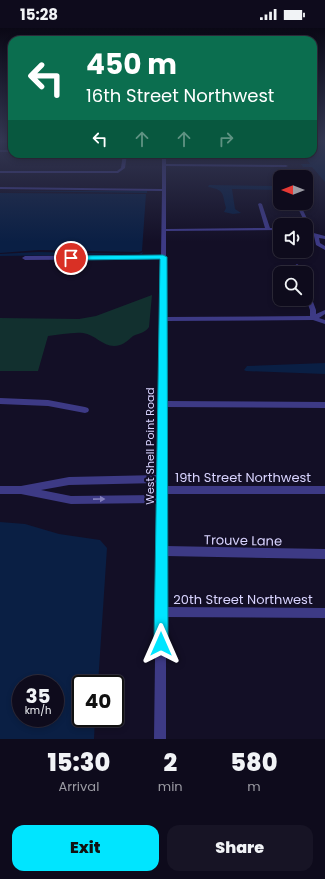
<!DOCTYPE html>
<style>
:root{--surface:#0e0b1c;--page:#171425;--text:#f1f3f6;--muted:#9b9ba3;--line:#2e2b3b;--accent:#00e5ff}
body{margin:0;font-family:Poppins,sans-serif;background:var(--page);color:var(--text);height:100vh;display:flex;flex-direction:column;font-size:15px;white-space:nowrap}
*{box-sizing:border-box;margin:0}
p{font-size:13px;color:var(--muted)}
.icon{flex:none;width:22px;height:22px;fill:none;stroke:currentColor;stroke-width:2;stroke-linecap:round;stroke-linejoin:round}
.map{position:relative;height:711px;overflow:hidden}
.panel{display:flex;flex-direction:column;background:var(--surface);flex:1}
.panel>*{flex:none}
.top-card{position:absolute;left:8px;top:8px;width:309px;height:122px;border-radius:12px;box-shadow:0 2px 6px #0003,0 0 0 1px var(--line);background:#0b6e4f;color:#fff;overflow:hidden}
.needle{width:26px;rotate:270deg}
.controls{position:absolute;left:273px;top:142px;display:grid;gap:8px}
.controls a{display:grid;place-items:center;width:40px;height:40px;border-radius:8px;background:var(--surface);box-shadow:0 2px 6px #0003,0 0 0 1px var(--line);font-size:20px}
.speed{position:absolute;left:12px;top:647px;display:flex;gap:8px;font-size:20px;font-weight:700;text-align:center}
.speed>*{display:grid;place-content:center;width:52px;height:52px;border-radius:50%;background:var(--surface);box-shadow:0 2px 6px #0003,0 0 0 1px var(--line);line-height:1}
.speed small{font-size:10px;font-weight:400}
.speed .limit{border:2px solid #111;border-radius:6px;background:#fff;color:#111}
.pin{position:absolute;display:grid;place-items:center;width:34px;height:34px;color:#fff;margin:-17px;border:2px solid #fff;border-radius:50%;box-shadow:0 1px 4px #0007}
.me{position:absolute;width:44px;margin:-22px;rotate:0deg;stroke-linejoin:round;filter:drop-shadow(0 0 3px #0008)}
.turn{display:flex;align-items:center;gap:14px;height:84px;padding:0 12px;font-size:18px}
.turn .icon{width:52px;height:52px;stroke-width:2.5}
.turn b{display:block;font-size:28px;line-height:34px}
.lanes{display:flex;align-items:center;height:38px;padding:0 12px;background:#0003;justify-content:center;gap:20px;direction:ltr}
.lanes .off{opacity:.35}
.eta{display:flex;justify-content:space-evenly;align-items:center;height:68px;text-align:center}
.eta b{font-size:24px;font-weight:800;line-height:28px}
.action{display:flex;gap:8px;margin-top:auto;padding:8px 12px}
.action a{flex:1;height:46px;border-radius:12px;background:var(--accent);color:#111;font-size:16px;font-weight:800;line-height:46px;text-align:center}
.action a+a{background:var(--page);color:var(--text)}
.status{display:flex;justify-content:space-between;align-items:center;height:28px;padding:0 20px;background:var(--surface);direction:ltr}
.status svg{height:11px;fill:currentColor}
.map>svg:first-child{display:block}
.green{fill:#12302f}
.water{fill:#0a1f44;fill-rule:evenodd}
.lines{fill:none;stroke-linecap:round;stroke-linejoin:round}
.minor{fill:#3d3a85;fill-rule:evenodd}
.oneway{fill:#837fbc}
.route{fill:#00e5ff;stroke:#0095a6}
.labels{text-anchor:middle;stroke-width:4;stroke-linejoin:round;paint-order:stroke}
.street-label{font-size:11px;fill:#d9d4ff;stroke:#130f26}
.near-street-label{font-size:13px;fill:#d9d4ff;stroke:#130f26}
</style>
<div class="status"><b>15:28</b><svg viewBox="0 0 49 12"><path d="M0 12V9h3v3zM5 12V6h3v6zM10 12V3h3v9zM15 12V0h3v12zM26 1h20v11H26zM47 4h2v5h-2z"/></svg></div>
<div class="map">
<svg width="325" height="711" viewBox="0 0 325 711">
<rect width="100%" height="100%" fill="#130f26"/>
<path class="green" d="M152 267 149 299C145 305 139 305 133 308 129 311 126 315 120 317 105 322 97 307 83 305 72 304 59 307 48 308L38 343H0V290L79 291 96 288Z"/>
<g class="water">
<polygon points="313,114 325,114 325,154 312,139 303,139 301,136 310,136 303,126 313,126"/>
<path d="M209 157 280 158V162L232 161 235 181 241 185 233 186 224 184 226 180C222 165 225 162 208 159Z"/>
<polygon points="0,163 147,163 147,165"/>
<polygon points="0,165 146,166 142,223 139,224 39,222 0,225"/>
<polygon points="38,224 139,226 143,224 142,226 0,228 0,226"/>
<polygon points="325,335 325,346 246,343 244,342 247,338"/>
<path d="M0 494 25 496 59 506 100 512 107 520 98 656H81V690H95L94 711H0ZM21 656H55V690H21Z"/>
</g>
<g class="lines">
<g class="minor">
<rect x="0" y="122" width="12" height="2"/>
<polygon points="123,126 127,126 125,140 118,145 0,145 0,143 117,143 121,140"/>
<path d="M162 126 253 127 255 128 253 129H166V136L286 137 288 138 286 139 166 138V201L265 200 258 176 260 175 262 176 270 200H280V202L166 203V289L310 288V282L306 271V261L309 263 316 282V286L325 282V286L319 290 325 292V296L313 292 166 293V373L325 374V380L166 379V458H325V466H166V518L325 521V531L166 528V579L325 580V590L166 589V711H154L157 475 71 476 21 466H0V458H21L69 449 158 447 161 231 25 232 22 230 25 228 161 227 162 163 0 161V159L162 161V129L161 128ZM158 455 157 467 71 468 41 462 69 457Z"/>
<polygon points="297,177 301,178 310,197 308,201 306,201 306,197 297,178"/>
<polygon points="306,203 325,208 325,211 319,210 320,215 325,218 325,222 316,217 314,208 306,206"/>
<polygon points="297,236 300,238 302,245 296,245 294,238"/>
<polygon points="0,370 48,372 85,379 88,380 89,382 88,384 85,385 48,378 0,376"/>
</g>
</g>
<defs><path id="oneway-solid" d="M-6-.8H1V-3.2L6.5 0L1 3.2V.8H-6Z"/></defs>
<use class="oneway" href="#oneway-solid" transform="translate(99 471) rotate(-1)"/>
<linearGradient id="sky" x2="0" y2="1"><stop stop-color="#0a0815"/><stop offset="0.53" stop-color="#333752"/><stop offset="1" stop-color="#333752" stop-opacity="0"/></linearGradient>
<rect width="325" height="214" fill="url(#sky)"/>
<polygon class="route" points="163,227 167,229 168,616 166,621 161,623 156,621 154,616 160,231 71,232 68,230 71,228"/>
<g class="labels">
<g class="street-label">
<text transform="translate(150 418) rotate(-90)" y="4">West Shell Point Road</text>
</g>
<g class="near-street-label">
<text x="243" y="454">19th Street Northwest</text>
<text transform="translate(243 512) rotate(1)" y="5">Trouve Lane</text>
<text x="243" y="576">20th Street Northwest</text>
</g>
</g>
</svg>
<div class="controls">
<a><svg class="needle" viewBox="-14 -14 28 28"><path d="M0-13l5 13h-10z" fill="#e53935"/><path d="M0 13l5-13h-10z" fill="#9b9ba3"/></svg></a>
<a><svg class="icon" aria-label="sound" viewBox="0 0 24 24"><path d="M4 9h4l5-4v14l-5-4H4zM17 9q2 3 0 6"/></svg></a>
<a><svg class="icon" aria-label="search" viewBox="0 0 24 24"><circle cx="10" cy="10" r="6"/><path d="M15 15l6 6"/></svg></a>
</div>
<div class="speed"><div>35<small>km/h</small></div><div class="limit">40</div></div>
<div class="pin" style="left:71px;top:230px;background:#d93025"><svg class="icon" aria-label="arrive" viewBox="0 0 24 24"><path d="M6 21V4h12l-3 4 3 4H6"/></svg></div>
<svg class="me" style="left:161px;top:616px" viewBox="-20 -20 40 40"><path d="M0-17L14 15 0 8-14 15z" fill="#00e5ff" stroke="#fff" stroke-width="4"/></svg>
<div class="top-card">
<div class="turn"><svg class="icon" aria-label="left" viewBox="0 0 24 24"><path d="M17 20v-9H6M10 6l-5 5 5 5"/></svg><div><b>450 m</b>16th Street Northwest</div></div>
<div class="lanes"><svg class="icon" aria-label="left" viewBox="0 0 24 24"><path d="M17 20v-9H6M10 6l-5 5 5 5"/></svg><svg class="icon off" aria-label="ahead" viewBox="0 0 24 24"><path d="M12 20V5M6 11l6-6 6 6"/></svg><svg class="icon off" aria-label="ahead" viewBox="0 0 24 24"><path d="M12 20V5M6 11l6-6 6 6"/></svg><svg class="icon off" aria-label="right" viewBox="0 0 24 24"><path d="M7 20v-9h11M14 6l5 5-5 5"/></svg></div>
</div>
</div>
<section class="panel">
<div class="eta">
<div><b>15:30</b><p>Arrival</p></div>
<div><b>2</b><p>min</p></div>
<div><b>580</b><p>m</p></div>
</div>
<div class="action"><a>Exit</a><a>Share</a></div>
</section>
